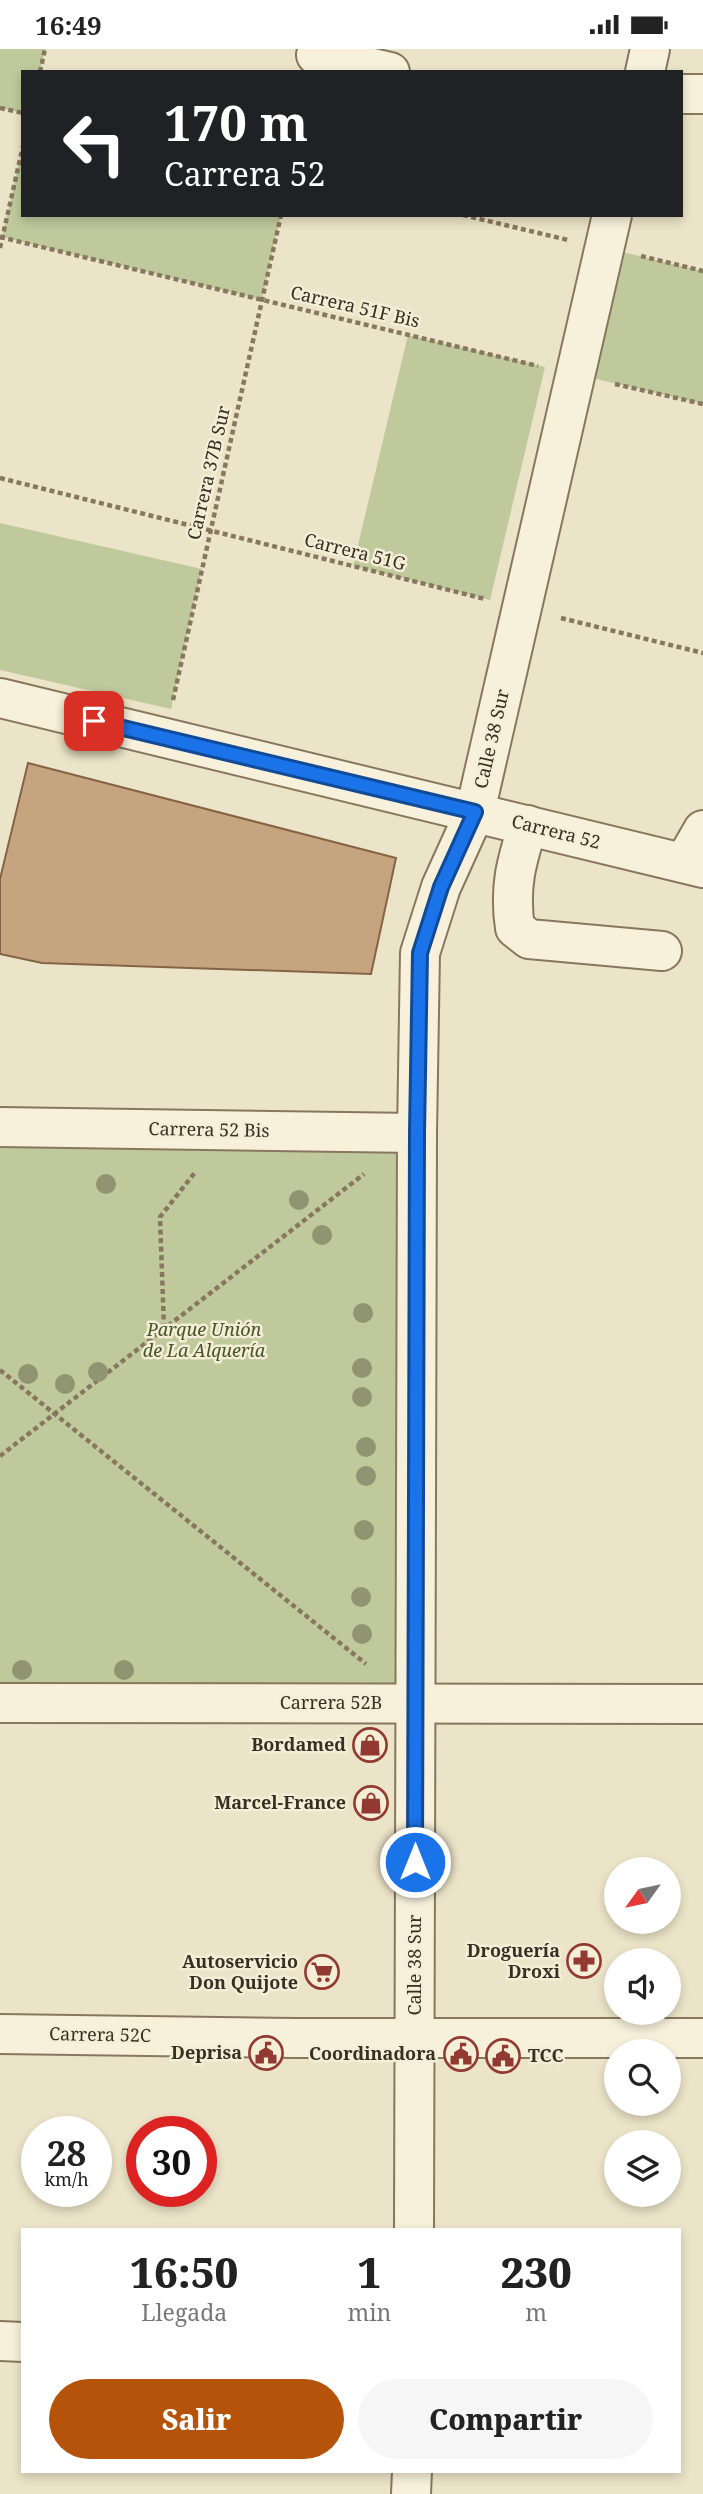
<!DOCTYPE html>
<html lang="es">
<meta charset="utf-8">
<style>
:root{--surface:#fff;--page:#f6f6f6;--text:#222;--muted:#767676;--accent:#b45309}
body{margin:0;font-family:"Noto Serif",serif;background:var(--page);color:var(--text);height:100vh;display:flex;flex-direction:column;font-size:26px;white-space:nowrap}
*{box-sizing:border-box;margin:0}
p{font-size:23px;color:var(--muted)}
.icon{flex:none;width:38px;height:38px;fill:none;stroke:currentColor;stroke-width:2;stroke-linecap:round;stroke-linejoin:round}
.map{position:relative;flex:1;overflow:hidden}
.drawer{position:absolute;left:21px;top:2179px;width:660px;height:245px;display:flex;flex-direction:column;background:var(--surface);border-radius:0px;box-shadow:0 4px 10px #0003}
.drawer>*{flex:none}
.hud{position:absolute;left:21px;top:21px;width:662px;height:147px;border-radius:0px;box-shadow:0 4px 10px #0003;background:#202124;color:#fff;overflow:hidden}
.needle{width:46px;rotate:237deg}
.buttons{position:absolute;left:604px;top:1808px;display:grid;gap:14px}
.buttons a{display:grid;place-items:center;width:77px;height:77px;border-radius:50%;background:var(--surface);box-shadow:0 4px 10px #0003;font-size:35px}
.speed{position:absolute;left:21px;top:2067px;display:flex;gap:14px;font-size:35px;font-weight:700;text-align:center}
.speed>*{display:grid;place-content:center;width:91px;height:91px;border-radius:50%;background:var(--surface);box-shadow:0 4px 10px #0003;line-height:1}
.speed small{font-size:18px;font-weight:400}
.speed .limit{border:10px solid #d22;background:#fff;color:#111}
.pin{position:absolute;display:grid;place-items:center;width:60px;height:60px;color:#fff;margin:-30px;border-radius:14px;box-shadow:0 4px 10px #0006}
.me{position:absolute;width:77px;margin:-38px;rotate:0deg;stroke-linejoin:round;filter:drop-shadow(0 0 5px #0008)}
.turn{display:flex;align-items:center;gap:24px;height:147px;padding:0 28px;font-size:32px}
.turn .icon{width:91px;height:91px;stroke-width:2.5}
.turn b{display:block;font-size:49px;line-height:60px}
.eta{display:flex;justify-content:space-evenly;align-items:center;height:119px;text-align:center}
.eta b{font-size:42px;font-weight:800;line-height:49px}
.button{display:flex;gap:14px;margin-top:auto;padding:14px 28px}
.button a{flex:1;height:80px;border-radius:42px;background:var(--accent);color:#fff;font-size:28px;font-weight:800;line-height:80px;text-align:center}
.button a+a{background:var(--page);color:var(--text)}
.status{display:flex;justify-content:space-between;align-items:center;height:49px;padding:0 35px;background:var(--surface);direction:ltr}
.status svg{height:19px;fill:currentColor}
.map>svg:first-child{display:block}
.green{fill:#c0c99c}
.building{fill:#c7a480;stroke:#846445;stroke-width:2}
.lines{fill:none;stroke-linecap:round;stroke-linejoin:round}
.minor-casing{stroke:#87775e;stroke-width:42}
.path{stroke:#87775e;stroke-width:4.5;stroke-dasharray:5 3.5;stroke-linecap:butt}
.minor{stroke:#f7f1db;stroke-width:38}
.tree{fill:#909471}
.route-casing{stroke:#114b97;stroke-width:18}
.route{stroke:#1a73e8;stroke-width:12}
.labels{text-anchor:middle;stroke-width:5;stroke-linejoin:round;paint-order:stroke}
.street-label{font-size:18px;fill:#382e21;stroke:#f4eed7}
.park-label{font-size:18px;font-style:italic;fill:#445329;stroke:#f4eed7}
.poi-label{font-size:18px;font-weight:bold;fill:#382e21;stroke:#f4eed7;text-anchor:end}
</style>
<div class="status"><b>16:49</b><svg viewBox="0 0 49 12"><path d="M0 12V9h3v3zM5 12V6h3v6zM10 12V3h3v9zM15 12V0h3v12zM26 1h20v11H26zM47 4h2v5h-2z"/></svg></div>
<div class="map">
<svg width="703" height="2445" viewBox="0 0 703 2445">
<rect width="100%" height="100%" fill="#ece4c8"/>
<g class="green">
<polygon points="0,0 45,0 40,23 23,23 23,64 0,59"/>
<polygon points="23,97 23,166 281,166 262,251 2,188"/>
<polygon points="605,199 703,222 703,355 575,325"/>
<polygon points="408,286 545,318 490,551 353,517"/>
<polygon points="0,474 202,520 171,660 0,621"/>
<polygon points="0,1083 410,1090 404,1645 0,1648"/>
</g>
<polygon class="building" points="28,714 396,809 371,925 42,914 0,905 0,830"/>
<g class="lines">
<g class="minor-casing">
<g id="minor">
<polyline points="316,6 390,23"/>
<polyline points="645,23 650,0"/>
<polyline points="681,45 703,45"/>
<polyline points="0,649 703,819"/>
<path d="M528 776C516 814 509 839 515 879L529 890 662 902"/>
<polyline points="684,814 703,781"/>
<polyline points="0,1078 417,1084"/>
<polyline points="0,1654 703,1655"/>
<polyline points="0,1985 295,1989 703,1989"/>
<polyline points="414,2180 417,1084 420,904 441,838 475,763 612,166"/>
<polyline points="0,2292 23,2293"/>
<polyline points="411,2445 412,2422"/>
</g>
</g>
<g class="path">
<polyline points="40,23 45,0"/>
<polyline points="0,59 23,64"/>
<polyline points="463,166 568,191"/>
<polyline points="0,188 538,317"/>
<polyline points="0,199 23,97"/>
<polyline points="641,207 703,222"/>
<polyline points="615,335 703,355"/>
<polyline points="0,429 485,550"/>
<polyline points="561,569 703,604"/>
<polyline points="173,651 281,166"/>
<polyline points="164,1279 160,1168 196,1122"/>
<polyline points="0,1321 366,1615"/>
<polyline points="0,1407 364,1125"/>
</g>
<use href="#minor" class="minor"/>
</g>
<g class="tree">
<circle cx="106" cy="1135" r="10"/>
<circle cx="299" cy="1151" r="10"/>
<circle cx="322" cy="1186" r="10"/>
<circle cx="363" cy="1264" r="10"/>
<circle cx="362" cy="1319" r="10"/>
<circle cx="98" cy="1323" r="10"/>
<circle cx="28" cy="1325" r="10"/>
<circle cx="65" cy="1335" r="10"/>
<circle cx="362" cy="1348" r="10"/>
<circle cx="366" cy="1398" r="10"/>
<circle cx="366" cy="1427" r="10"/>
<circle cx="364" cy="1481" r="10"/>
<circle cx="361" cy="1548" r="10"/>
<circle cx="362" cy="1585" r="10"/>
<circle cx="22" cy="1621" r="10"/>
<circle cx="124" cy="1621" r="10"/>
</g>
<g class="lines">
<g class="route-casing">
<polyline id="route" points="94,672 475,763 441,838 420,904 417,1084 415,1813"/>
</g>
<use href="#route" class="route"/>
</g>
<defs>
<g id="shop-ring" transform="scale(1.75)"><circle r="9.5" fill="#f4eed7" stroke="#923a32" stroke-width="1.5"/><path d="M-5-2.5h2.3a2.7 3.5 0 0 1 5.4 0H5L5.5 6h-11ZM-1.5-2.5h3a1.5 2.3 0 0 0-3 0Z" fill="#923a32"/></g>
<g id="pharmacy-ring" transform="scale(1.75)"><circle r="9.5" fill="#f4eed7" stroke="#923a32" stroke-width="1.5"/><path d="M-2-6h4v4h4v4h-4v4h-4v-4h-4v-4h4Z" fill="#923a32"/></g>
<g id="supermarket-ring" transform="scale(1.75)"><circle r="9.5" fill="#f4eed7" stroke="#923a32" stroke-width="1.5"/><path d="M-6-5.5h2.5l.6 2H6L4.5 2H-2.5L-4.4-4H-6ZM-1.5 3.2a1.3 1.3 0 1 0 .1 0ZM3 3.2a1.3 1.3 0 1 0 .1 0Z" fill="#923a32"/></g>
<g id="civic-ring" transform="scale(1.75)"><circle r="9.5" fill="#f4eed7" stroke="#923a32" stroke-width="1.5"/><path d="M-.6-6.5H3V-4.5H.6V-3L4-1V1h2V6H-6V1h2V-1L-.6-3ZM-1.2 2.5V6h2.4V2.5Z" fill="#923a32"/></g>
</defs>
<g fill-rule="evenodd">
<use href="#shop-ring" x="370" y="1696"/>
<use href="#shop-ring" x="371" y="1754"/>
<use href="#pharmacy-ring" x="584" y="1912"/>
<use href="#supermarket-ring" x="322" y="1923"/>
<use href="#civic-ring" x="266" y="2004"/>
<use href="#civic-ring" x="461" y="2005"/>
<use href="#civic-ring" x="503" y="2007"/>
</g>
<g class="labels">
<g class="street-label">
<text transform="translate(355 258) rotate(13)" y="6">Carrera 51F Bis</text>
<text transform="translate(209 424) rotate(-77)" y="6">Carrera 37B Sur</text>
<text transform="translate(355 503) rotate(14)" y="6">Carrera 51G</text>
<text transform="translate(492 690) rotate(-77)" y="6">Calle 38 Sur</text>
<text transform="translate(556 783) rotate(14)" y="6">Carrera 52</text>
<text transform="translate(209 1081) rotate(1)" y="6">Carrera 52 Bis</text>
<text x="331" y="1660">Carrera 52B</text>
<text transform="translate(415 1916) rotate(-90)" y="6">Calle 38 Sur</text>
<text transform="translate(100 1986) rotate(1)" y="6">Carrera 52C</text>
</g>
<g class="park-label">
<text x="204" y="1287">Parque Unión<tspan x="204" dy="21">de La Alquería</tspan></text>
</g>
<g class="poi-label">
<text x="346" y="1702">Bordamed</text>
<text x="346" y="1760">Marcel-France</text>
<text x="560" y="1908">Droguería<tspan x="560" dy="21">Droxi</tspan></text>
<text x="298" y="1919">Autoservicio<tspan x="298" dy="21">Don Quijote</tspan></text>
<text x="242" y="2010">Deprisa</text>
<text x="436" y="2011">Coordinadora</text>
<text x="528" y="2013" text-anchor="start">TCC</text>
</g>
</g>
</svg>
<div class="buttons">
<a><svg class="needle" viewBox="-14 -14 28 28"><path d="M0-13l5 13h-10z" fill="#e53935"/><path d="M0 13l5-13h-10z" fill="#767676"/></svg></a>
<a><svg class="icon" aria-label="sound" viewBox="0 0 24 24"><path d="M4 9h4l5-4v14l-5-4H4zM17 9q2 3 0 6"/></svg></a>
<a><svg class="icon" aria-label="search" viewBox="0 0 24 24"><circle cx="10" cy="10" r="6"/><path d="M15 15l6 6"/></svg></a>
<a><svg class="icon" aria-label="layers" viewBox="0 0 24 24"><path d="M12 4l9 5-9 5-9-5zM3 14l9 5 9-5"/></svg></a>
</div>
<div class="speed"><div>28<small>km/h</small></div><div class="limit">30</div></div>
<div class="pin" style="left:94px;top:672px;background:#d93025"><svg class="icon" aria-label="arrive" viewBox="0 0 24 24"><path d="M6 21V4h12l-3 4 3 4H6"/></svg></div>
<svg class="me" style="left:415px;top:1813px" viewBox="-20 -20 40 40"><circle r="17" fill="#1a73e8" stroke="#fff" stroke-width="3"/><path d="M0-11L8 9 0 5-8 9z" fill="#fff"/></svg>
<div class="hud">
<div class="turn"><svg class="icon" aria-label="left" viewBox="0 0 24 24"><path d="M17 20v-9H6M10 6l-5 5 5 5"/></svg><div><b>170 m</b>Carrera 52</div></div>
</div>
<section class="drawer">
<div class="eta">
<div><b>16:50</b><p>Llegada</p></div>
<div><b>1</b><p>min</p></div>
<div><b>230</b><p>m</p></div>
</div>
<div class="button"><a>Salir</a><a>Compartir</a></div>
</section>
</div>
